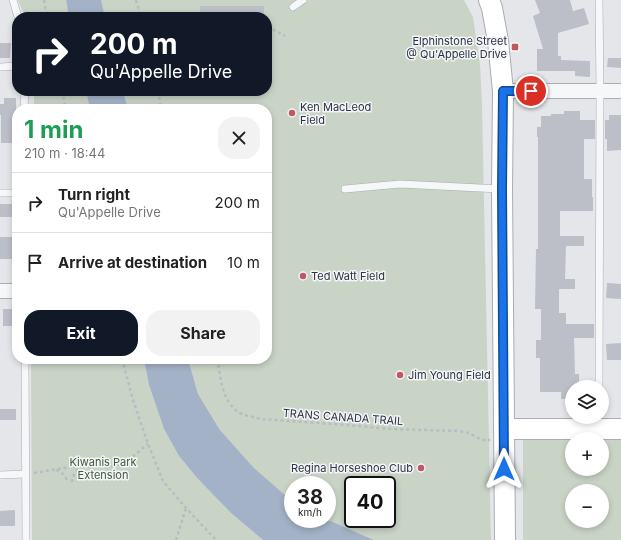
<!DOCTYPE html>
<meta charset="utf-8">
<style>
:root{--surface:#fff;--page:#f2f2f2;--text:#222;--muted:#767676;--line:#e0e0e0;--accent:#111827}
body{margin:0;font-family:Inter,sans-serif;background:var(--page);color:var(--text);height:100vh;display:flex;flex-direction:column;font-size:15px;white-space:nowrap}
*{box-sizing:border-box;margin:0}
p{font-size:13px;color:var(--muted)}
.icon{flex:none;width:22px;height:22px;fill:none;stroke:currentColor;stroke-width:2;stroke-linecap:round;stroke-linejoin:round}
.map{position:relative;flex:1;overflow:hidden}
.sheet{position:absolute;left:12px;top:104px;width:260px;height:260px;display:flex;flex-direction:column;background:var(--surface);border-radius:16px;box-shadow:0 2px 6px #0003}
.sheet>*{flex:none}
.guide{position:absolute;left:12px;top:12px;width:260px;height:84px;border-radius:16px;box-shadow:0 2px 6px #0003;background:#111827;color:#fff;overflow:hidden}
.tools{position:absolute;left:565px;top:380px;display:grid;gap:8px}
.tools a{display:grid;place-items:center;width:44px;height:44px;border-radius:50%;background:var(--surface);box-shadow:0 2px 6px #0003;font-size:20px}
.speed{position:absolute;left:284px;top:476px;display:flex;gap:8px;font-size:20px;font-weight:700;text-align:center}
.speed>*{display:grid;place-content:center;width:52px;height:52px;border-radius:50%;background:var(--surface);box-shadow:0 2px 6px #0003;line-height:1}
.speed small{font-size:10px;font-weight:400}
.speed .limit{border:2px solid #111;border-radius:6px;background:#fff;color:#111}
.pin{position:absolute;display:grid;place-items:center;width:34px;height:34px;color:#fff;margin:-17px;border:2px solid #fff;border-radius:50%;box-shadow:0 1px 4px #0007}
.me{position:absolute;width:44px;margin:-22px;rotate:0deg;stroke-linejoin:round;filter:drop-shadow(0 0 3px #0008)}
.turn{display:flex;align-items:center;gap:14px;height:84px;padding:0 12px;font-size:18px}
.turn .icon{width:52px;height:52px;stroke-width:2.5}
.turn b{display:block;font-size:28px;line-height:34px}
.round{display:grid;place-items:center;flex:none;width:42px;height:42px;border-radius:16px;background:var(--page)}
.headline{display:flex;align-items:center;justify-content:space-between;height:68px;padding:0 12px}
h1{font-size:24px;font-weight:700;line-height:30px;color:#1e9e55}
.button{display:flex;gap:8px;margin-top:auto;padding:8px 12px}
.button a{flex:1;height:46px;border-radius:16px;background:var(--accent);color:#fff;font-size:16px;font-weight:700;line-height:46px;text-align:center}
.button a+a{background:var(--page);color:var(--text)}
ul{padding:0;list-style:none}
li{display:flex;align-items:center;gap:12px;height:60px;padding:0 12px;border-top:1px solid var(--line)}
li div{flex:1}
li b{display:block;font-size:15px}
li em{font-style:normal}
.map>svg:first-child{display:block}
.green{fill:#c9d3c6;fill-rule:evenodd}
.water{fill:#a3b2c6}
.building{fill:#bcbfc7}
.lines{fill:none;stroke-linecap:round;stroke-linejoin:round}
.lane-casing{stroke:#a9adb4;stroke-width:8}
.street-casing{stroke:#a9adb4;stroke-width:16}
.secondary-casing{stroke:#a9adb4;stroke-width:22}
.path{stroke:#babcc2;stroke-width:2.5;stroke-dasharray:3 3;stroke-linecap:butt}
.lane{stroke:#f6f7f9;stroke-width:7}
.street{stroke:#f6f7f9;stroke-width:14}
.secondary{stroke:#fff;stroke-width:20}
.route-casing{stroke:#114b97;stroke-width:10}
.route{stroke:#1a73e8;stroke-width:7}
.poi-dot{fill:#c05862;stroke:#f4f5f8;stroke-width:1.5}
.labels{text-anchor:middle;stroke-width:3;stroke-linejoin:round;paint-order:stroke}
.poi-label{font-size:11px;fill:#2d3341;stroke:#f4f5f8;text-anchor:start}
.street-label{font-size:11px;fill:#2d3341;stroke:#f4f5f8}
.park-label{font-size:11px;fill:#405b3c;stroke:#f4f5f8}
</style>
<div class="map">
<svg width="621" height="540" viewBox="0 0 621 540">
<rect width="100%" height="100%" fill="#e4e6ea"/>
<g class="green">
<polygon points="18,0 66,0 69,17 24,17 23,12"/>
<path d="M101 0H464L473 17 480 65 482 105 491 540H374L326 519 327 485H293V502L254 468 220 430 198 394 188 359H267V109H128L123 91H267V17H105ZM353 485H387V519H353Z"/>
<polygon points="34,91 86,91 90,109 34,109"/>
<polygon points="31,359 144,359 149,385 164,429 179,456 198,479 231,513 263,540 32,540"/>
<path d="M523 436 621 437V540H523ZM572 439H602V469H572ZM572 491H602V521H572Z"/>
</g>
<g class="water">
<polygon points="66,0 101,0 105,17 69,17"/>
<polygon points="86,91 123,91 128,109 90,109"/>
<polygon points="144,359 188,359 198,394 220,430 254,468 293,502 293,519 326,519 374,540 263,540 231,513 198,479 179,456 164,429 149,385"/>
</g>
<g class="building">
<polygon points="535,0 570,0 573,11 584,8 589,24 558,33 558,56 561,56 561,60 590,61 590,77 575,76 575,71 537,71 537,49 543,49 533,16 540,13"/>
<rect x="200" y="6" width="64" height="11"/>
<polygon points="0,43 11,43 10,58 0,58"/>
<polygon points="608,58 621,58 621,68 607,67"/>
<polygon points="4,98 16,98 16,143 1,143 1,115 0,115 0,104 4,104"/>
<polygon points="564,111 580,111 580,120 595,120 595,139 584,139 584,179 592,179 592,197 593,197 593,211 560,211 560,236 584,236 584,246 566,246 565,279 575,279 575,289 559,289 559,313 566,313 566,324 594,324 594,338 574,338 575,374 579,374 579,387 572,387 572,399 561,399 561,392 540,392 540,358 536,358 536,340 541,340 541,309 535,309 536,249 538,249 538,137 537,137 537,127 541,127 541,116 551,116 551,114 564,114"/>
<polygon points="609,115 621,115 621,150 607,151 607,139 605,139 605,120 609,120"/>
<rect x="0" y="204" width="17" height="13"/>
<rect x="0" y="237" width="17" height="22"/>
<polygon points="607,283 621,284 621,299 606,298"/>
<polygon points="3,309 17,309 16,326 3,326"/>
<polygon points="621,343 621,360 607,360 606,344"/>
<rect x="0" y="409" width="16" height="11"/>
<polygon points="15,510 15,526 0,526 0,511"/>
</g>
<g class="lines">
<g class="lane-casing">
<g id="lane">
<polyline points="13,0 18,17"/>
<polyline points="599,0 600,91 599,387"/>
<polyline points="293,7 303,0"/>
<polyline points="0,67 17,66"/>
<polyline points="24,109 25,91"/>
<polyline points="345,189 400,184 500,189"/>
<polyline points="0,193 17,193"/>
<polyline points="25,359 26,540"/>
<polyline points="0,475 25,474"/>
</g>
</g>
<g class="street-casing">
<g id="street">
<polyline points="503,91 621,91"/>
<polyline points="0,291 17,291"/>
</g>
</g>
<g class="secondary-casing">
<g id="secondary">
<polyline points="489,0 492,8 498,41 503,91 502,189 505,540"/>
<polyline points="504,429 621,429"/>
</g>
</g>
<g class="path">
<polyline points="44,0 47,17"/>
<polyline points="136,0 141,17"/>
<polyline points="267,28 270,28 285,36"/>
<polyline points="62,91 66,109"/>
<polyline points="158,91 161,109"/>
<polyline points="122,359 133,400 148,444 163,481 186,508 216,540"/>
<path d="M218 359C220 378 222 404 242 414 248 416 254 417 260 419L348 425 390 429 459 431 469 433 482 440H490"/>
<path d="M56 470C62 473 66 475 67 482"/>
<polyline points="34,473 75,466 109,467 125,463 148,444"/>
<polyline points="72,482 72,478 79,467"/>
<polyline points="176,540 186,508"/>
</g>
<use href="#lane" class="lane"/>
<use href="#street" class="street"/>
<use href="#secondary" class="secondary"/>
</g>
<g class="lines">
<g class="route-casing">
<polyline id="route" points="504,469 502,189 503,91 531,91"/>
</g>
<use href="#route" class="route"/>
</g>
<g class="poi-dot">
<rect x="511" y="43" width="8" height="8" rx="2"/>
<circle cx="292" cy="113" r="4"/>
<circle cx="303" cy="276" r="4"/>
<circle cx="400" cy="375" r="4"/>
<circle cx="421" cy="468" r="4"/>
</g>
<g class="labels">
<g class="poi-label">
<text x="507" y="45" text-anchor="end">Elphinstone Street<tspan x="507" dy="13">@ Qu'Appelle Drive</tspan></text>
<text x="300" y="111">Ken MacLeod<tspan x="300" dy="13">Field</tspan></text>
<text x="311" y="280">Ted Watt Field</text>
<text x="408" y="379">Jim Young Field</text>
<text x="413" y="472" text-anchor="end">Regina Horseshoe Club</text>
</g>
<g class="street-label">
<text transform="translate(343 417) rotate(4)" y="4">TRANS CANADA TRAIL</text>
</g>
<g class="park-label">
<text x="103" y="466">Kiwanis Park<tspan x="103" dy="13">Extension</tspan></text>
</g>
</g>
</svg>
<div class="tools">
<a><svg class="icon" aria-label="layers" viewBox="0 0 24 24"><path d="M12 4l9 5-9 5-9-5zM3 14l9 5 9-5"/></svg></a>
<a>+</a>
<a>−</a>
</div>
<div class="speed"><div>38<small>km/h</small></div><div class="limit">40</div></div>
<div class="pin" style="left:531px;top:91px;background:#d93025"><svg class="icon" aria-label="arrive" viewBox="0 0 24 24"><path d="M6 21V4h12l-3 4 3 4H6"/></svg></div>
<svg class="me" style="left:504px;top:469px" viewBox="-20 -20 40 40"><path d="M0-17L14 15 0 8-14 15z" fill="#1a73e8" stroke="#fff" stroke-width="4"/></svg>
<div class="guide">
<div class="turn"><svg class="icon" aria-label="right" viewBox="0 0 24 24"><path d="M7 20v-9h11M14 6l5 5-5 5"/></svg><div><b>200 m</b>Qu'Appelle Drive</div></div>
</div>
<section class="sheet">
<div class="headline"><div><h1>1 min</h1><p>210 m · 18:44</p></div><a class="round"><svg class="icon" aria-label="close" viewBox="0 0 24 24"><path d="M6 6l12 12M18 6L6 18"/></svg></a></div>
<ul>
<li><svg class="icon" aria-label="right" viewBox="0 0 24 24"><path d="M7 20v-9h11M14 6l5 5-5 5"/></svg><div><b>Turn right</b><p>Qu'Appelle Drive</p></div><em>200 m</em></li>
<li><svg class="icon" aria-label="arrive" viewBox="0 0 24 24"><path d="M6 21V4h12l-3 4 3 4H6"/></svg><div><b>Arrive at destination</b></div><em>10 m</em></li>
</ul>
<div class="button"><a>Exit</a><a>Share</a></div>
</section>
</div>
